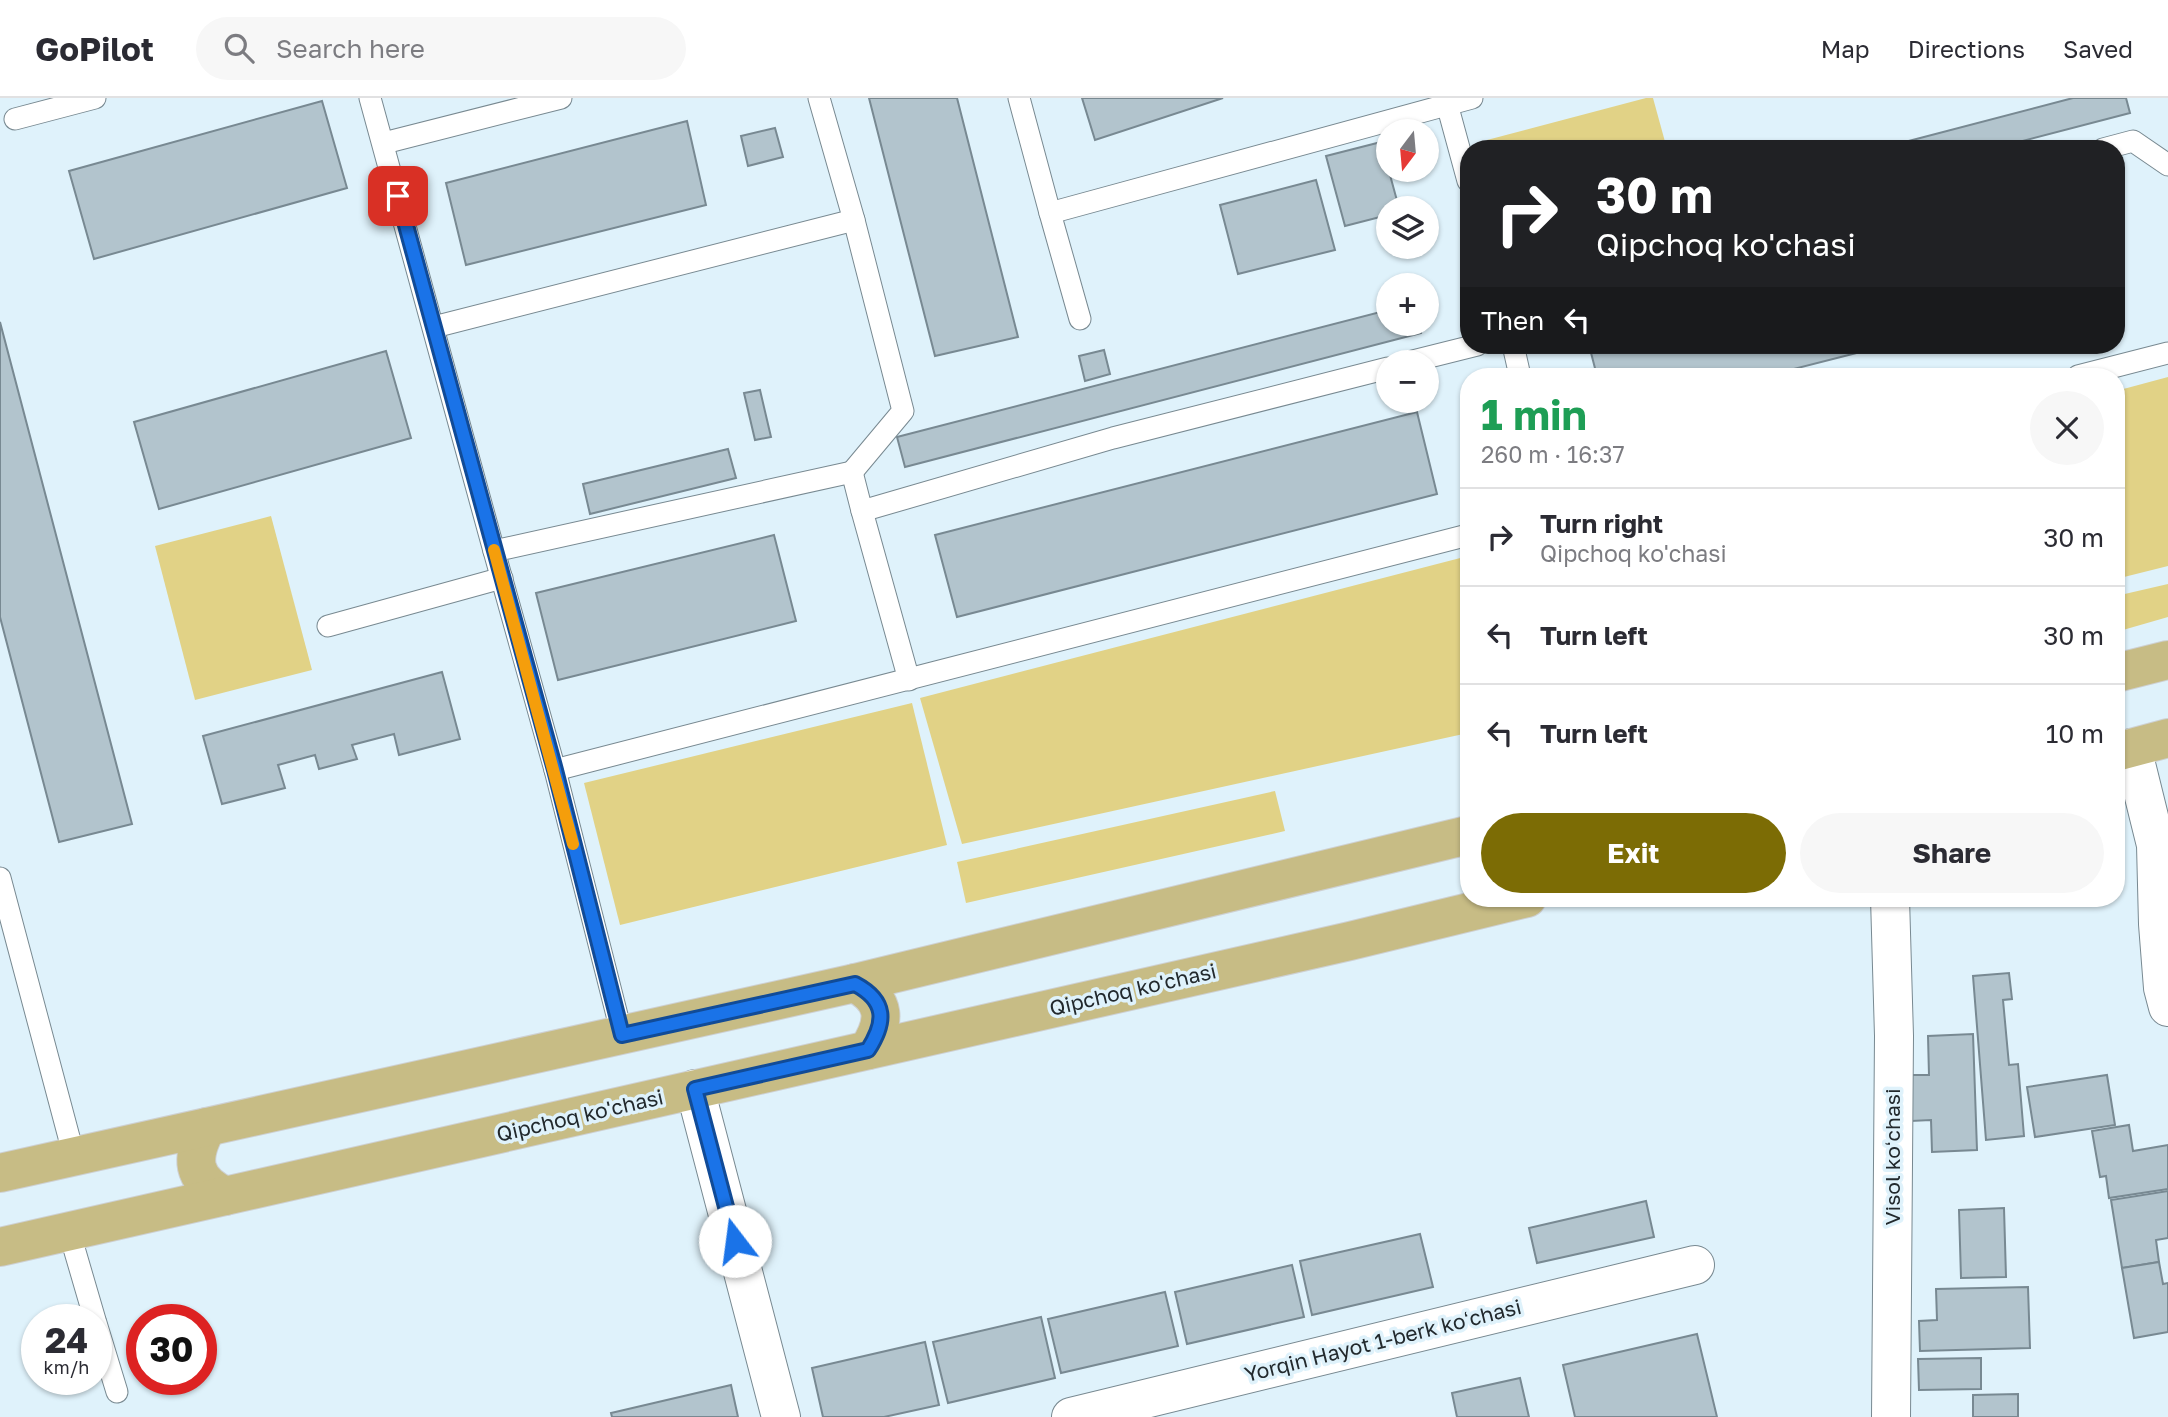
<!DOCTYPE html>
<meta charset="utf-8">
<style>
:root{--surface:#fff;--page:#f7f7f7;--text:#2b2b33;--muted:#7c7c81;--line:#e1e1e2;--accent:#7c6c05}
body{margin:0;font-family:"Golos Text",sans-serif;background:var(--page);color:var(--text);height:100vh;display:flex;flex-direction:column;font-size:26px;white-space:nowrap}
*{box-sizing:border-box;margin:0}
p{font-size:23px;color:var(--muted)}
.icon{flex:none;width:38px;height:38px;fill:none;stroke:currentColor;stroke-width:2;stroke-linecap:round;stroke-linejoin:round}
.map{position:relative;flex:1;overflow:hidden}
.details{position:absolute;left:1460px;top:270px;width:665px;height:539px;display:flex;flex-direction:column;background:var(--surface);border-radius:28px;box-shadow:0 2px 5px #0004}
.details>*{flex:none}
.top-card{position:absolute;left:1460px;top:42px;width:665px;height:214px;border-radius:28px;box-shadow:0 2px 5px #0004;background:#202124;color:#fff;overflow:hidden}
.needle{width:46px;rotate:196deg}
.fabs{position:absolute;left:1376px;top:21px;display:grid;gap:14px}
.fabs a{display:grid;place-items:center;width:63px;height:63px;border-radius:50%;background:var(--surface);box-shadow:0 2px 5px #0004;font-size:35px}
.speed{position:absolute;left:21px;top:1206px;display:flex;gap:14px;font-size:35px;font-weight:700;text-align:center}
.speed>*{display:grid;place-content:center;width:91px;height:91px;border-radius:50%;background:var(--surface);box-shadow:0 2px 5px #0004;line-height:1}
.speed small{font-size:18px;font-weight:400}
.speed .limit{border:10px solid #d22;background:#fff;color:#111}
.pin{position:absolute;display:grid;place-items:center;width:60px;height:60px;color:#fff;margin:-30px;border-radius:14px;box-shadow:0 4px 10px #0006}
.me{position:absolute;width:77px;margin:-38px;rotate:345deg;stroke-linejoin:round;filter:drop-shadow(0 0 5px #0008)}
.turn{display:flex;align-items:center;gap:24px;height:147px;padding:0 21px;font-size:32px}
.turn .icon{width:91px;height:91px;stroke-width:2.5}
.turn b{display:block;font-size:49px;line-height:60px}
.then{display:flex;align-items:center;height:66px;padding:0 21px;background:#0003;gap:14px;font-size:26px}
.round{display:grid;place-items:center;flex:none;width:74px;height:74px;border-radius:37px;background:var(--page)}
.head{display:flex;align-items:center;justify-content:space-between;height:119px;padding:0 21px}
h1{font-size:42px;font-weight:700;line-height:52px;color:#1e9e55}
.button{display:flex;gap:14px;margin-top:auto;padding:14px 21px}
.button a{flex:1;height:80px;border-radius:42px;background:var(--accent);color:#fff;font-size:28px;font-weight:700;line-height:80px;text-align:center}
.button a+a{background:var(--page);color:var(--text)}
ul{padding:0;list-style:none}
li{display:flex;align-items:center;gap:21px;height:98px;padding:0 21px;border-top:2px solid var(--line)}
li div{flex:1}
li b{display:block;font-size:26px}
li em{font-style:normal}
header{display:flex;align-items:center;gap:42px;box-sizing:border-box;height:98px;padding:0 35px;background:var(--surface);border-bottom:2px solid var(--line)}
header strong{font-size:33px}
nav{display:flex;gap:38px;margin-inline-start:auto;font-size:24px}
.search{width:490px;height:63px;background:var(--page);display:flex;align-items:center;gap:18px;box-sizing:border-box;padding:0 24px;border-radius:38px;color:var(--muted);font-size:26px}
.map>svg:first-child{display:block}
.green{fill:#e1d286}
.building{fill:#b2c4cd;stroke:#788992;stroke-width:2}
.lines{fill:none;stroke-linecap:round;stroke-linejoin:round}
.service-casing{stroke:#788991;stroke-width:23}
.minor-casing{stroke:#788991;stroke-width:40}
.primary-casing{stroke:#ced0d1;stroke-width:40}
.service{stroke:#fff;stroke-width:21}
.minor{stroke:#fff;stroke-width:38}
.primary{stroke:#c7bc85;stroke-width:38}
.route-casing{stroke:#114b97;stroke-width:18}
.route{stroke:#1a73e8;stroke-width:12}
.slow{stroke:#f59e0b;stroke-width:12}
.labels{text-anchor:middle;stroke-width:7;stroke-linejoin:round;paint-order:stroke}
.street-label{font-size:21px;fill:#22292d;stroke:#dff2fb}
</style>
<header>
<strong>GoPilot</strong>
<div class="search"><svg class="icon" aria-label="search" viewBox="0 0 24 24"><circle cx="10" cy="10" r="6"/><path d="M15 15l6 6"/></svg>Search here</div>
<nav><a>Map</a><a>Directions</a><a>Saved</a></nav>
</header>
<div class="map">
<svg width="2168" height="1319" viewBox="0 0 2168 1319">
<rect width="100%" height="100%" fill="#dff2fb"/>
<g class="green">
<polygon points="1646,0 1653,0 1667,51 1489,51 1487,42"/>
<polygon points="2168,279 2168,468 2116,481 2116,293"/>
<polygon points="271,418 312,572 195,602 155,448"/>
<polygon points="1468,458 1468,635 962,746 920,600"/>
<polygon points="2168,486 2168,519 2116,534 2116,498"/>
<polygon points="912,605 947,747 620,827 584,685"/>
<polygon points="1275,693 1285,733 966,805 957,764"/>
</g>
<g class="building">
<polygon points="869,0 957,0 1018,239 935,258"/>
<polygon points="1082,0 1223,0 1095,42"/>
<polygon points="2073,0 2126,0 2130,15 1992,51 1878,51"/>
<polygon points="322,3 347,90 94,161 69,73"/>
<polygon points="687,23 706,107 466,167 446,85"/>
<polygon points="775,30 783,59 748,68 741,38"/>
<polygon points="1381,44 1399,110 1388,110 1388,117 1345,128 1326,58"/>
<polygon points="1316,82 1335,152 1238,176 1220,107"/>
<polygon points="1388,212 1388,226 1419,226 1421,235 905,369 897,339"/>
<polygon points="0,224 132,726 59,744 0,519"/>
<polygon points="1589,247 1888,247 1766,278 1597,278"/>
<polygon points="1104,252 1110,276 1085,283 1079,258"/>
<polygon points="386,253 411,340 159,411 134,324"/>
<polygon points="760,292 771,339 755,342 744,295"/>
<polygon points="1417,314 1437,396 957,519 935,437"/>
<polygon points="728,351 736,380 590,416 583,386"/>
<polygon points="774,437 796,523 558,582 536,495"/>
<polygon points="442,574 460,641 399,657 394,636 352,647 357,661 319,671 315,657 278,667 285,690 222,706 203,638"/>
<polygon points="2009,875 2012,901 2003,902 2009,967 2018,966 2024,1038 1986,1042 1973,878"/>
<polygon points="1973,936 1977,1052 1932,1054 1931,1022 1911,1023 1910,977 1929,977 1928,938"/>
<polygon points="2107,977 2115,1027 2035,1039 2027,989"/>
<polygon points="2129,1027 2133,1053 2168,1047 2168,1091 2109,1100 2106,1078 2100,1079 2092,1033"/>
<polygon points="2168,1093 2168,1140 2156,1142 2159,1164 2122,1170 2111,1102"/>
<polygon points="1646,1103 1654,1139 1537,1165 1529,1130"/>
<polygon points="2004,1110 2006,1179 1961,1180 1959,1112"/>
<polygon points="1420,1136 1433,1189 1312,1217 1300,1163"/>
<polygon points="2159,1164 2163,1186 2168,1185 2168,1234 2134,1240 2122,1170"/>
<polygon points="1292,1167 1304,1219 1187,1246 1175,1194"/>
<polygon points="2028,1189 2030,1250 1920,1253 1919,1223 1937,1222 1936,1191"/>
<polygon points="1165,1194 1178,1248 1061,1275 1048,1221"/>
<polygon points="1041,1219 1055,1280 948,1305 933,1244"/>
<polygon points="1697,1236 1717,1319 1575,1319 1563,1267"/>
<polygon points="925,1244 939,1307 884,1319 823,1319 812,1270"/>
<polygon points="1981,1260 1981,1291 1919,1292 1918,1261"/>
<polygon points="1520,1280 1529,1319 1457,1319 1452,1295"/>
<polygon points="731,1287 738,1319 612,1319 611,1315"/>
<polygon points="2018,1296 2018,1319 1973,1319 1973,1297"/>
</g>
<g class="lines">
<g class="service-casing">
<g id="service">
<polyline points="370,0 494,453"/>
<polyline points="819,0 854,122 903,313 852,374"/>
<polyline points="1019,0 1050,115 1472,0"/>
<polyline points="1447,6 1468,83"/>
<polyline points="15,21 95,0"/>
<polyline points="384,45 561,0"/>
<polyline points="2103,51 2133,43 2168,67"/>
<polyline points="1050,115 1080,221"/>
<polyline points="434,229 854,122"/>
<polyline points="1513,247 1520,278"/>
<polyline points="1409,264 1477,247"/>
<polyline points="2078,278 2168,255"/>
<polyline points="862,413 909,582"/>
<polyline points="328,528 502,480"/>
<polyline points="555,672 1468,437"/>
<polyline points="0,780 74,1058"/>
<polyline points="622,937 555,672 494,453 852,374 862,413 1113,340 1388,270"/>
<polyline points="69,1133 95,1222"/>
<polyline points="96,1225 117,1294"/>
</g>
</g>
<g class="minor-casing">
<g id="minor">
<polyline points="2132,650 2156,747 2158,826 2163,890 2168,909"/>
<polyline points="1890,800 1894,938 1891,1319"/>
<polyline points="695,991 781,1319"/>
<polyline points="1071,1319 1695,1167"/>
</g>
</g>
<g class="primary-casing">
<g id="primary">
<polyline points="2116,575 2168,562"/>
<polyline points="2116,654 2168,640"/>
<path d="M855 885C887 903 886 923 868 952"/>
<path d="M207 1029C190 1060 191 1081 225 1098"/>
<polyline points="0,1075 855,885 1468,737"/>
<polyline points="0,1149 1350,843 1527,800"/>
</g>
</g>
<use href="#service" class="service"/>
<use href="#minor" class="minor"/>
<use href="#primary" class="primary"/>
</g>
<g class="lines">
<g class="route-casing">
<path id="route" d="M398 98 555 672 622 937 855 886C887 903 886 924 868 952L695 991 735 1143"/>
</g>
<use href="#route" class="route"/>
<polyline class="slow" points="494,452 573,746"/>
</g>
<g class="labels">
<g class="street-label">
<text transform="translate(1133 892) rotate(-13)" y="7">Qipchoq ko'chasi</text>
<text transform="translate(580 1018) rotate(-13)" y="7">Qipchoq ko'chasi</text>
<text transform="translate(1893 1059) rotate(-90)" y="7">Visol koʻchasi</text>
<text transform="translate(1383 1243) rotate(-14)" y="7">Yorqin Hayot 1-berk koʻchasi</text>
</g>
</g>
</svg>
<div class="fabs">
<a><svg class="needle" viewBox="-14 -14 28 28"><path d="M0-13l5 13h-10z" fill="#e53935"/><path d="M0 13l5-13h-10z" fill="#7c7c81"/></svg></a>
<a><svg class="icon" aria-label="layers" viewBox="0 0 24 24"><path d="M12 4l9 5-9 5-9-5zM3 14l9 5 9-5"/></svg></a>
<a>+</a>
<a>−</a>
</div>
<div class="speed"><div>24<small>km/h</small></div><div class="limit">30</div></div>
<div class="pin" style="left:398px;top:98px;background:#d93025"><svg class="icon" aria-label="arrive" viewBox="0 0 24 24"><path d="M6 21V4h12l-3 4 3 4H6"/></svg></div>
<svg class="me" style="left:735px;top:1143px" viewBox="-20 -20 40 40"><circle r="19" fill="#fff"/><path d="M0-13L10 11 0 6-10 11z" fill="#1a73e8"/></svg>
<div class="top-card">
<div class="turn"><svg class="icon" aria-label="right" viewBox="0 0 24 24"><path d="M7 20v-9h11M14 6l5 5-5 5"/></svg><div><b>30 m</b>Qipchoq ko'chasi</div></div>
<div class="then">Then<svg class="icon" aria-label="left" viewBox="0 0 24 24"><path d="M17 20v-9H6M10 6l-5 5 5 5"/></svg></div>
</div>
<section class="details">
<div class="head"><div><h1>1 min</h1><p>260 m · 16:37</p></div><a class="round"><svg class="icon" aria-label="close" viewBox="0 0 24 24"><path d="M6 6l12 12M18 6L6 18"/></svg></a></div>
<ul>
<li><svg class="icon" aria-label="right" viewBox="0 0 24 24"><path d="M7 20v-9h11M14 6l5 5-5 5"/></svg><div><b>Turn right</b><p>Qipchoq ko'chasi</p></div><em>30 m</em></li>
<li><svg class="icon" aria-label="left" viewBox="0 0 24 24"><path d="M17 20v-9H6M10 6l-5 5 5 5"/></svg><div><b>Turn left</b></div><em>30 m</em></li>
<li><svg class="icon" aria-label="left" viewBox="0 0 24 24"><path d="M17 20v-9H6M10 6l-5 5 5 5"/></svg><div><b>Turn left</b></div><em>10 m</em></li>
</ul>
<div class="button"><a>Exit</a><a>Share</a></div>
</section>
</div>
